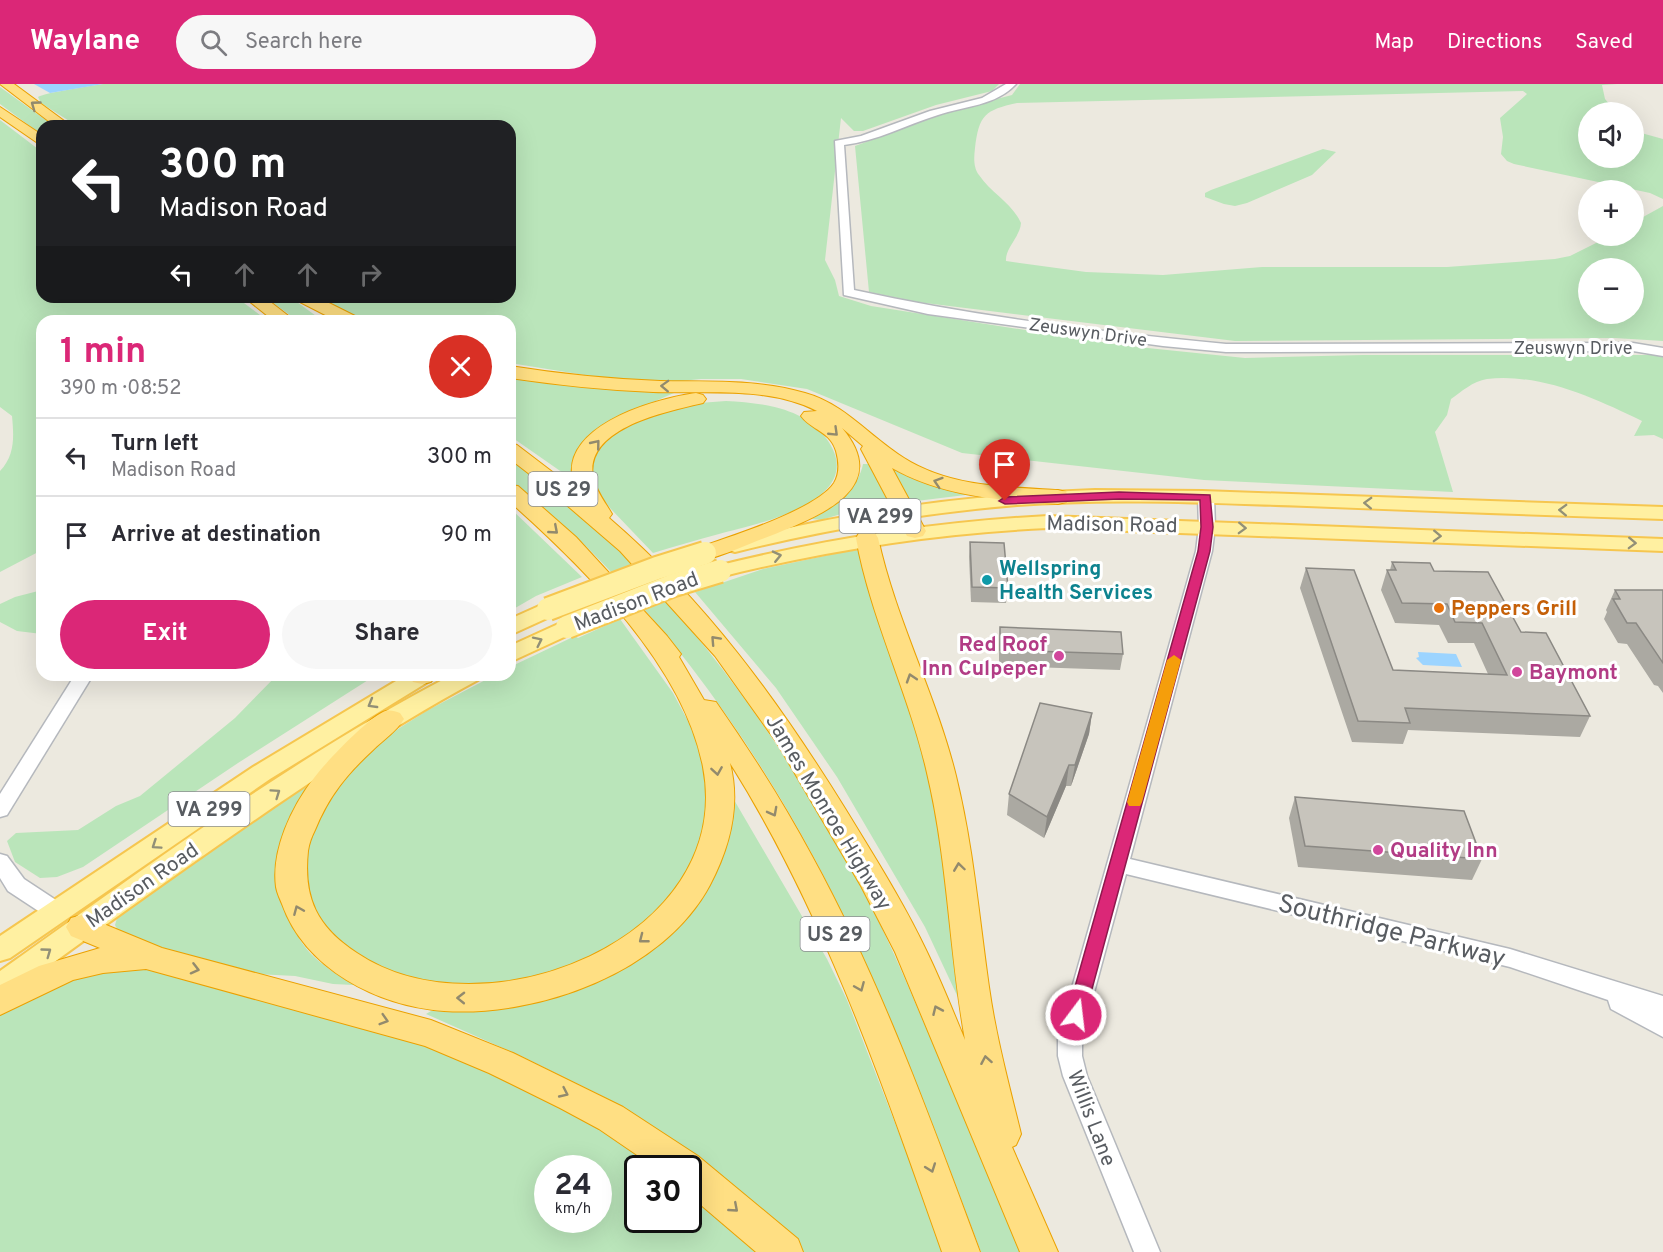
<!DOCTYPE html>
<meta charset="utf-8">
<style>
:root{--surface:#fff;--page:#f7f7f7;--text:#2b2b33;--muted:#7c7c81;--line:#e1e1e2;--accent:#db2777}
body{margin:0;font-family:Overpass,sans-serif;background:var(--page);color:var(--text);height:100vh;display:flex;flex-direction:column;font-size:22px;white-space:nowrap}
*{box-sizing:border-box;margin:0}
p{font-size:20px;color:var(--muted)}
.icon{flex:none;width:33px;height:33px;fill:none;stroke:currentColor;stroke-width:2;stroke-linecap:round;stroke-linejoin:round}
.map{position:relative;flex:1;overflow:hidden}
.drawer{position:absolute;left:36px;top:231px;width:480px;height:366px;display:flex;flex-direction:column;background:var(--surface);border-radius:18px;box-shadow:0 6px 24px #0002}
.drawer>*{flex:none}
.banner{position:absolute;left:36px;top:36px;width:480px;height:183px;border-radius:18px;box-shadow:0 6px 24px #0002;background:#202124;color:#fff;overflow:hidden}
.tools{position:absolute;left:1578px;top:18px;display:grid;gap:12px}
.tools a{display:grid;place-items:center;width:66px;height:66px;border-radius:50%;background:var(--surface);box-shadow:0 6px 24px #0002;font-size:30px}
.speed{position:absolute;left:534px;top:1071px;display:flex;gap:12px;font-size:30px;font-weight:700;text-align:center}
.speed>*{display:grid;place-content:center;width:78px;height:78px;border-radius:50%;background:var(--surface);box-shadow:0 6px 24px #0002;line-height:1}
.speed small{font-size:15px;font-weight:400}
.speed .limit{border:3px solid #111;border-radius:9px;background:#fff;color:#111}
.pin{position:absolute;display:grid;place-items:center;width:51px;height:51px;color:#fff;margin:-62px -26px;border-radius:50% 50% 50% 0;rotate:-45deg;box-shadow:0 0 6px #0007}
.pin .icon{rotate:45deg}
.me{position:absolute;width:66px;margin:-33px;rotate:15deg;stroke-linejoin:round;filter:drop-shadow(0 0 4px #0008)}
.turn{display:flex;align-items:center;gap:21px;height:126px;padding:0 24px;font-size:27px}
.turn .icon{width:78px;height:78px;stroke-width:2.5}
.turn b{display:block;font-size:42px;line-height:51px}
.lanes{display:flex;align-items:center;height:57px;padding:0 24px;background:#0003;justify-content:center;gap:30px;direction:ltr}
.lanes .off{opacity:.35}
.round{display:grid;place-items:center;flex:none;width:63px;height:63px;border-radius:32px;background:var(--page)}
.headline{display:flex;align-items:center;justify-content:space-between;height:102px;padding:0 24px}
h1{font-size:36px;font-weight:700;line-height:45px;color:var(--accent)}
.primary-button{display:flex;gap:12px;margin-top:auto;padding:12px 24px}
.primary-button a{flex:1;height:69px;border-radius:36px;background:var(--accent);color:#fff;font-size:24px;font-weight:700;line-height:69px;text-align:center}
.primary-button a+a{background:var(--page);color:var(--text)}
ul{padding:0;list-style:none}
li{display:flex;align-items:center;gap:18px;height:78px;padding:0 24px;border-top:2px solid var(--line)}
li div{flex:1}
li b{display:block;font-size:22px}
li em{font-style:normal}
header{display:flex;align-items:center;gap:36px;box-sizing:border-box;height:84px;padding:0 30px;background:var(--accent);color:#fff}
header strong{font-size:28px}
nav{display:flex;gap:33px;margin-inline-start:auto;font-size:21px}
.search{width:420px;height:54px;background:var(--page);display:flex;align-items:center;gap:15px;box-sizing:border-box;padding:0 21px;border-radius:33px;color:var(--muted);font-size:22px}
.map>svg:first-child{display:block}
.green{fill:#bae5ba;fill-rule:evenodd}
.water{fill:#9cd4ff}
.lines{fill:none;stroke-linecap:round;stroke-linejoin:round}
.minor-casing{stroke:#b5b8bd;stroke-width:3}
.major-casing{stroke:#f6c64f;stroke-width:4}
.highway-casing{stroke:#eba100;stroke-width:2}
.minor{fill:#fff;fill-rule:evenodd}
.major{fill:#fff0a1;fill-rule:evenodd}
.highway{fill:#ffdf83;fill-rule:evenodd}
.major-bridge-casing{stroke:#f6c64f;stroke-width:26;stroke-linecap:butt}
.major-bridge{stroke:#fff0a1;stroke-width:22}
.wall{fill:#aba9a2}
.shaded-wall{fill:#8b8984}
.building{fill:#c7c4bc;stroke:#8b8984;stroke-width:1.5}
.oneway{stroke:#928a6d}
.oneway2{stroke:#929077}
.route{fill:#db2777;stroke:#8e194d;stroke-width:1.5}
.slow{fill:#f59e0b}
.culture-dot{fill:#0f9aa8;stroke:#fff;stroke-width:2}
.food-dot{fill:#e8710a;stroke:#fff;stroke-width:2}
.hotel-dot{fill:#d1479c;stroke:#fff;stroke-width:2}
.labels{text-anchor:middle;stroke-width:6;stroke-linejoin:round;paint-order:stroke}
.far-street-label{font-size:18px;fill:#585c61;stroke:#fff}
.shield{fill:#fff;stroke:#8a8d90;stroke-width:1.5}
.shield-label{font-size:20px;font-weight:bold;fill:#585c61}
.street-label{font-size:21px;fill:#585c61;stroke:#fff}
.culture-label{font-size:21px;font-weight:bold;fill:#0d838f;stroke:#fff;text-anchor:start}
.food-label{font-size:21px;font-weight:bold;fill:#c56008;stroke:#fff;text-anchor:start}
.hotel-label{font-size:21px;font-weight:bold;fill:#b23c85;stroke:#fff;text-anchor:start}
.near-street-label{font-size:26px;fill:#585c61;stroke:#fff}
</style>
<header>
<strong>Waylane</strong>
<div class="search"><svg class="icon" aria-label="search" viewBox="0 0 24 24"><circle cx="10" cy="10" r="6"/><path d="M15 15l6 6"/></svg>Search here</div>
<nav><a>Map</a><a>Directions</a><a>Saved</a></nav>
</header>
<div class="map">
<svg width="1663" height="1168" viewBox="0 0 1663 1168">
<rect width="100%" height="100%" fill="#ece9df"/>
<g class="green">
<path d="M103 0H999L992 7 936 21 863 47H854L841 34 825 176 835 196 839 212 871 222 1128 262 1245 274 1363 271H1658L1663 273V355L1654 351 1634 352 1642 337C1594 314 1541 289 1487 295 1473 297 1461 308 1451 315L1447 331 1435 348 1453 408 1204 396 962 369 807 305 741 295H701L671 298 638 296 597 293 510 279V237H365L348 230 322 213H510V42H77L41 19 38 13C43 9 92 2 103 0Z"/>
<path d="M1020 0H1617L1602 1 1605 15 1616 28H1588V74H1634V47L1663 55V115L1650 109 1514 80 1507 77 1501 70 1503 53 1500 34 1527 10 1523 7 1017 19C985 26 979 31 975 64 974 73 973 83 979 91 991 109 1012 119 1021 139 1020 153 1005 164 1006 177L1086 188 1163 191 1262 183H1447L1555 175 1570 172 1610 152H1634V138L1663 122V257L1615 254 1235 257 917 218 869 208 855 62 954 26 1012 11ZM1588 184H1634V230H1588Z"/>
<polygon points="0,3 54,42 42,42 42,51 0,20"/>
<path d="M0 36 42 68V213H236L268 237H42V466L0 488V387C15 371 14 353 12 332L0 323Z"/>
<polygon points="1323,65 1336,68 1312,91 1247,119 1235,122 1224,120 1205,113 1205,109 1211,106"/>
<polygon points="265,213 290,213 323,237 298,237"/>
<polygon points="510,290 672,307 674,309 612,336 573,391 566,391 510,352"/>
<path d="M726 317C761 319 803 323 826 354 872 416 758 440 719 450 697 456 675 462 653 469L610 424 591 399V375L598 365 625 340 686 320Z"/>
<path d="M510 374C557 411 606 450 647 495 733 589 806 697 865 811 891 859 911 910 933 960 963 1029 993 1098 1022 1168H981C919 1004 858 835 763 686 719 616 668 550 612 489 581 455 545 425 510 396Z"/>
<path d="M863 380H874L893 422 861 424 821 436 812 435C834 420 858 406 863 380Z"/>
<polygon points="889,382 982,409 908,418"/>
<polygon points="510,424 582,493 536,512 510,527"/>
<polygon points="857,465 921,645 970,939 925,843 837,693 776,604 695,508 763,485"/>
<polygon points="42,506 42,550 17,547 0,538 0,520 15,513"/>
<polygon points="620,535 673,609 689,639 704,676 710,733 696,783 629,856 544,894 456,903 395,891 333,856 310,821 302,777 326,708 390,650 428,626 495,591 510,591 510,583 575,552 578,554"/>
<polygon points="277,591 376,591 238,679 83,783 57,793 40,794 15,778 7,757 16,749 78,746 116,722 140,712 235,634"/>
<path d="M316 691 286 822C298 866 317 878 354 901L333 900 295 892 256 890 165 867 119 849 115 841 118 831Z"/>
<polygon points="723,697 827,875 847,916 913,1085 942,1168 800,1168 657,1049 598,1010 521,972 426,930 431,927 473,926 659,857"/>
<path d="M140 881 405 954 458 972 613 1048 667 1084H638V1136H688L689 1100 768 1168H0V923L65 891ZM548 1084H598V1136H548Z"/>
</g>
<g class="water">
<polygon points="34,0 103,0 50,9"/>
<polygon points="1418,568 1456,570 1462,583 1423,581 1416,574 1419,573"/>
</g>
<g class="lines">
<g class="minor-casing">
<g id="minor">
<path d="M1006 0H1016C996 22 964 22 938 31 906 41 877 57 844 61L854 206C976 233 1102 248 1226 260L1633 259 1663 264V272L1633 267 1226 268 1163 262 928 230 844 211 835 57 861 52 930 27 982 14Z"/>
<polygon points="1206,408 1214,413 1215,443 1212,467 1130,775 1510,865 1663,912 1663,953 1611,925 1608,916 1510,883 1126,790 1082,953 1082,972 1087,992 1160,1168 1134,1168 1063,992 1058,972 1058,953 1196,467 1199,443 1198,413"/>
<polygon points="75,591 93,591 7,731 0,733 0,710"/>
<polygon points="0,770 7,772 24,795 65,822 68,828 65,834 57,836 49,834 8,807 0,794"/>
</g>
</g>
<g class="major-casing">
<g id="major">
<path d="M1095 406 1202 407 1663 423V435C1544 431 1426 427 1307 422 1210 419 1113 414 1017 421 921 429 828 445 735 468L728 466 725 462 728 458C848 428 970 410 1095 406Z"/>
<path d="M1048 432 1663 455V467L1048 444C936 449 828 466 720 493L713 491 710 487 713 483C824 455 934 438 1048 432Z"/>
<polygon points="548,518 556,520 559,525 556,530 510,551 510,535"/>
<polygon points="567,536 575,538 578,543 575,548 510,578 510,562"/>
<polygon points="406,591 434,591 431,596 270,695 10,874 0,877 0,852 253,683"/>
<path d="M452 591H481L478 596C387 645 302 703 217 762 147 811 78 860 10 911L0 915V887L17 875C156 776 301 669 452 591Z"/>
</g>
</g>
<g class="highway-casing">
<g id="highway">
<polygon points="0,0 14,0 71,42 55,42"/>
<polygon points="0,23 42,51 42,62 0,33"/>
<polygon points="244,213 264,213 295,237 274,237"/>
<polygon points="295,213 317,213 357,233 360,237 337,237 298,217"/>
<path d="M510 282C560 290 610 295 660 297 708 298 758 295 805 309 845 320 869 352 904 374 950 403 1005 403 1058 406L1066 408 1069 413 1066 418 1058 420C1000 416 943 413 892 384L926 447 923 452 915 454 907 452 861 365 863 362 842 344C894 405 817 433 770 452 749 460 727 470 705 476L697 474 694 469 697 464C729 453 816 426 834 399 840 389 839 378 836 367 830 347 811 346 801 332L804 328 817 327C767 302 707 310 653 308 605 306 557 301 510 294Z"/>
<path d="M696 309 703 311 706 315 703 319C670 327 584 343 593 393 596 407 605 418 612 430L609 434C707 518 779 618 846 726 874 772 904 819 927 868 941 897 953 927 965 956 949 867 948 777 927 689 909 609 871 536 856 454L859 449 867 447 875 449 878 454C896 537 936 610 956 692 973 761 979 832 989 903 996 953 1009 1001 1021 1050L1016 1061 1012 1063 1058 1168H1020L895 868 861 802 777 659 715 572 620 467 541 399 510 375V359L517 361 576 406C550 344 653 315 696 309Z"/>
<path d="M510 401 518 402 576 453 667 552 681 570 679 573 704 616 716 618C751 668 783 718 812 772 881 898 930 1034 980 1168H942C883 1001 825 830 730 679 741 722 730 763 710 801 663 889 538 933 444 927 377 922 305 885 282 820 280 815 277 809 276 803 271 766 292 722 314 694 326 678 366 636 383 628 389 625 394 627 400 629L404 635C397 647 383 656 373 666 346 691 329 712 315 746 312 752 309 759 308 767 303 814 317 843 357 869 483 954 736 855 703 683 684 582 584 484 510 418Z"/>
<polygon points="409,591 435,591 435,592 431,598 422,600 413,598"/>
<polygon points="82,831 162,864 431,936 513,969 623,1023 698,1072 798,1155 803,1168 756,1168 688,1110 688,1084 656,1084 599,1045 560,1024 489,989 425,962 146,885 103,889 73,896 0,931 0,901 39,882 100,864 71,852 66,843 71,834"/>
</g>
</g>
<use href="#minor" class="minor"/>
<use href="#major" class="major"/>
<use href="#highway" class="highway"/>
<g class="major-bridge-casing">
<g id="major-bridge">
<polyline points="548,525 657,484 705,469"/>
<polyline points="567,543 674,501 720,487"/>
</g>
</g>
<use href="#major-bridge" class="major-bridge"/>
</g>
<g class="wall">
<polygon points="970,458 1008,504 1006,519 971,518 969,473"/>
<polygon points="1392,478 1434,487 1521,548 1590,632 1580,653 1408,646 1403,660 1352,658 1300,504 1306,484 1393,586 1488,590 1474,559 1448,559 1439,541 1395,539 1381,506 1387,486 1390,486"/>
<polygon points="1615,506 1663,506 1663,609 1658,602 1654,601 1627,560 1618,559 1604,535 1607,528 1606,526"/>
<polygon points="1000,543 1123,570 1120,586 999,582 999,558"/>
<polygon points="1092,629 1089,650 1071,702 1066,702 1044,754 1007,731 1009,710"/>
<polygon points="1295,713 1482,775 1472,796 1298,783 1289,734"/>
</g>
<g class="shaded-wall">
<polygon points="1092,629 1089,650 1071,702 1075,681"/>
<polygon points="1069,681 1066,702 1044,754 1047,733"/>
</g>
<g class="building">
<polygon points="970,458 1004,459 1008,504 972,503"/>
<polygon points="1392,478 1430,479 1434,487 1488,488 1521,548 1546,549 1590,632 1405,624 1410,639 1358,637 1306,484 1354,486 1393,586 1507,591 1482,539 1455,538 1447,520 1402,519 1387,486 1396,486"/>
<polygon points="1615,506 1663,506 1663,579 1636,539 1627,539 1613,515 1620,515"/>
<polygon points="1000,543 1121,548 1123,570 1000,566"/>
<polygon points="1040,619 1092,629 1075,681 1069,681 1047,733 1009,710"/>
<polygon points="1295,713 1464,727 1482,775 1305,762"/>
</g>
<defs><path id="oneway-chevron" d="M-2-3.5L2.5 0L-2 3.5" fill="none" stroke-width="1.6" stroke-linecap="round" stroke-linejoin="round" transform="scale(1.5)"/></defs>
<g class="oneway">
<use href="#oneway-chevron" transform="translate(35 21) rotate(-144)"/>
<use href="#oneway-chevron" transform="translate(665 302) rotate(-178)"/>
<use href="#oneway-chevron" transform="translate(834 348) rotate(44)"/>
<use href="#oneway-chevron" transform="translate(596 360) rotate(-51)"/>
<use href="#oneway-chevron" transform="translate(938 398) rotate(-162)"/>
<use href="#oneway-chevron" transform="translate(554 446) rotate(41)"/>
<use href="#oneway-chevron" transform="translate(715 556) rotate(-133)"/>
<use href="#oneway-chevron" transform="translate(911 594) rotate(-108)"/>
<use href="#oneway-chevron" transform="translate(717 687) rotate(81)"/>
<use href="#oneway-chevron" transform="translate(773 728) rotate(62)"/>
<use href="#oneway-chevron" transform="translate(959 783) rotate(-98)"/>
<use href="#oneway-chevron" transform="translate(298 826) rotate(-113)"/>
<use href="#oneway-chevron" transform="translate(643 855) rotate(142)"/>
<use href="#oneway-chevron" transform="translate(195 885) rotate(14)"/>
<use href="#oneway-chevron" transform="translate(860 903) rotate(67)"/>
<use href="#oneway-chevron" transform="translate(461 914) rotate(-179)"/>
<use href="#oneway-chevron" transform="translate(937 926) rotate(-114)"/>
<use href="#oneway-chevron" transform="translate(384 936) rotate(17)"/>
<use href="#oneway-chevron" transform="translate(986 976) rotate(-100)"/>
<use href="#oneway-chevron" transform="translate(564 1009) rotate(25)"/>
<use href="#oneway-chevron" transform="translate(931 1084) rotate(70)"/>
<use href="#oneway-chevron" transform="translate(734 1124) rotate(41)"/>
</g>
<g class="oneway2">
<use href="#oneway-chevron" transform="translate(1368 419) rotate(-178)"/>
<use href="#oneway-chevron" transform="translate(1563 426) rotate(-178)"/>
<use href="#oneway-chevron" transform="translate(1242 444) rotate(2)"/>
<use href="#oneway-chevron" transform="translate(1437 452) rotate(2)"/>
<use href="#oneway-chevron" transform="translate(1632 459) rotate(2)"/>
<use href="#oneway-chevron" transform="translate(777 472) rotate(-13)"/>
<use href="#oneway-chevron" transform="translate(538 557) rotate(-26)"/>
<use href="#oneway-chevron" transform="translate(372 620) rotate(150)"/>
<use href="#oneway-chevron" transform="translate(276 709) rotate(-35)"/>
<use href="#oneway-chevron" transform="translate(156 761) rotate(146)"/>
<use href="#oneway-chevron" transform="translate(47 868) rotate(-36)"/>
</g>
<polygon class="route" points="1119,408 1210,411 1213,443 1210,467 1085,931 1082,936 1076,938 1070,936 1067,931 1198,467 1201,443 1200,416 1119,415 1005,420 999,417 1005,413"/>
<polygon class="slow" points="1174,571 1181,576 1142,718 1140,722 1129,722 1127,718 1167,576"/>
<circle class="culture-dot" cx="987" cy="496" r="6"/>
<circle class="food-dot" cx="1439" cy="524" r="6"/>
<g class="hotel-dot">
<circle cx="1059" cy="572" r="6"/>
<circle cx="1517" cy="588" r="6"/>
<circle cx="1378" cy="766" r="6"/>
</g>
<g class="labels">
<g class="far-street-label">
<text transform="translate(1088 248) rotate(8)" y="6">Zeuswyn Drive</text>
<text x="1573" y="270">Zeuswyn Drive</text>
</g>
<g class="shield">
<rect x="528.5" y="388" width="69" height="34" rx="4.5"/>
<rect x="839.5" y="415" width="81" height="34" rx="4.5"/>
<rect x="168.5" y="708" width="81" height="34" rx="4.5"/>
<rect x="800.5" y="833" width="69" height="34" rx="4.5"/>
</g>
<g class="shield-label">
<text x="563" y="412">US 29</text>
<text x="880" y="439">VA 299</text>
<text x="209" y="732">VA 299</text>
<text x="835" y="857">US 29</text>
</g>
<g class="street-label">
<text transform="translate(1112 440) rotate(1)" y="7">Madison Road</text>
<text transform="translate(636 517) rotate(-21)" y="7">Madison Road</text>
<text transform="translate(829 728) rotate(59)" y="7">James Monroe Highway</text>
<text transform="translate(142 801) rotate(-35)" y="7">Madison Road</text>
<text transform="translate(1092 1034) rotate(69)" y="7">Willis Lane</text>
</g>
<g class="culture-label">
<text x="999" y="491">Wellspring<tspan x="999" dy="24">Health Services</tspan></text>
</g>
<g class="food-label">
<text x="1451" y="531">Peppers Grill</text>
</g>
<g class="hotel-label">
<text x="1047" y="567" text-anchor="end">Red Roof<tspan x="1047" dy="24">Inn Culpeper</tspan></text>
<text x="1529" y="595">Baymont</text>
<text x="1390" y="773">Quality Inn</text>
</g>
<g class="near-street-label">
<text transform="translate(1392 846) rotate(14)" y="9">Southridge Parkway</text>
</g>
</g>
</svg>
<div class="tools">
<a><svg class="icon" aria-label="sound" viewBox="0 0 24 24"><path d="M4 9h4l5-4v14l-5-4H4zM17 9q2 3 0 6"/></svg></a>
<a>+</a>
<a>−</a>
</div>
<div class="speed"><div>24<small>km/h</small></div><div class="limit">30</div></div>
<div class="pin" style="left:1005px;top:417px;background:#d93025"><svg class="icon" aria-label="arrive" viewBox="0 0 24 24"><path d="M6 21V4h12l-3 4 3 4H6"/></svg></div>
<svg class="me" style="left:1076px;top:931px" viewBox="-20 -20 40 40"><circle r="17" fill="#db2777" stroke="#fff" stroke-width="3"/><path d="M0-11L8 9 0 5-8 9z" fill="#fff"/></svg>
<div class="banner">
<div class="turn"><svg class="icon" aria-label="left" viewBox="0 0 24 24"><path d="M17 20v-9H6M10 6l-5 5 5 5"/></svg><div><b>300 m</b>Madison Road</div></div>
<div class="lanes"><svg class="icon" aria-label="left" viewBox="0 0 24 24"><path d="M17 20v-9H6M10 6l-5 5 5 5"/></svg><svg class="icon off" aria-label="ahead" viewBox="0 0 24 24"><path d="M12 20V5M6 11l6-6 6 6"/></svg><svg class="icon off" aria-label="ahead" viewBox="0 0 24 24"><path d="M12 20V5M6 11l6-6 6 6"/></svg><svg class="icon off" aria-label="right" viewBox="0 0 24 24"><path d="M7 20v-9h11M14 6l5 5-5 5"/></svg></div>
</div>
<section class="drawer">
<div class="headline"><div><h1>1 min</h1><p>390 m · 08:52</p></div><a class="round" style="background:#d93025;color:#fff"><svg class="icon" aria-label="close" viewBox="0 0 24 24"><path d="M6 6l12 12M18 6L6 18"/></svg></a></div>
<ul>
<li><svg class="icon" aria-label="left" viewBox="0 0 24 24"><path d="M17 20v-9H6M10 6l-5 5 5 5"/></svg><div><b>Turn left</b><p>Madison Road</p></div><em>300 m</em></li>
<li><svg class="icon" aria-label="arrive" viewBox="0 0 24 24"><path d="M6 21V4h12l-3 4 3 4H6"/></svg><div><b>Arrive at destination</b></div><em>90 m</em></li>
</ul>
<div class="primary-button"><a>Exit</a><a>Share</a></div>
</section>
</div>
